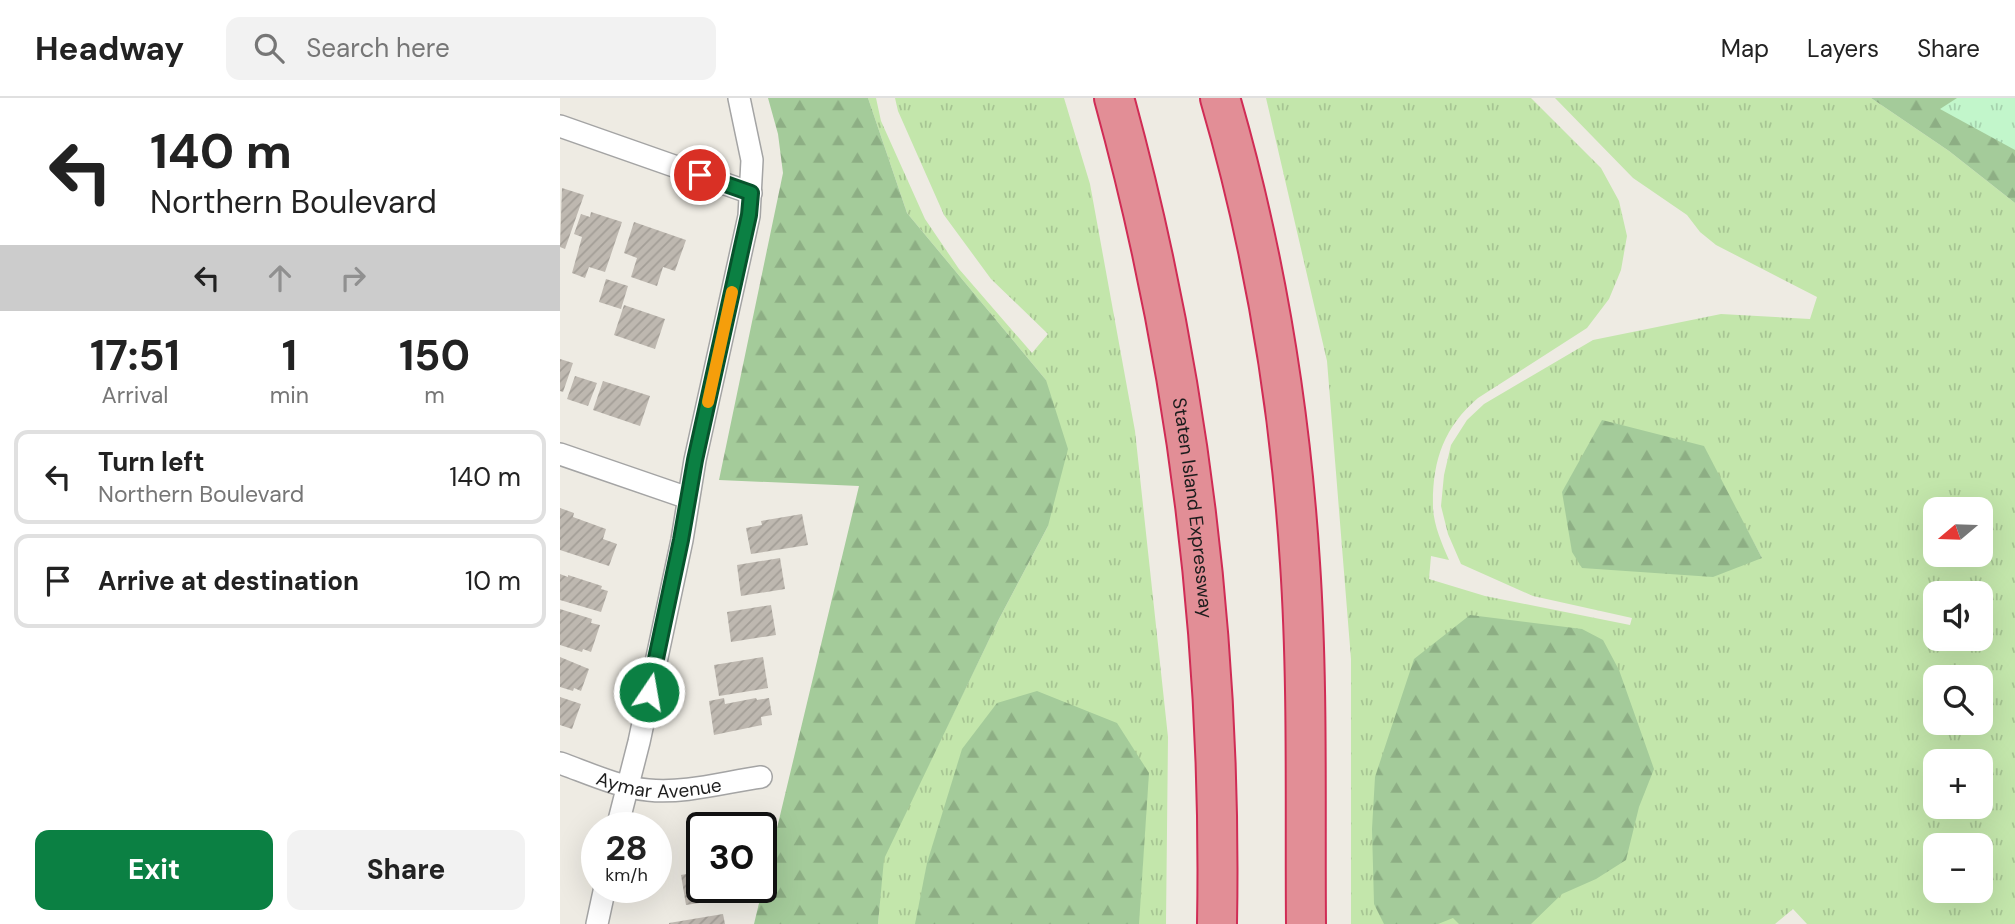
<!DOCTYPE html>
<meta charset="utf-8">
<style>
:root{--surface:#fff;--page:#f2f2f2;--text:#222;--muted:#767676;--line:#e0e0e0;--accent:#0b8043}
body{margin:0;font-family:"DM Sans",sans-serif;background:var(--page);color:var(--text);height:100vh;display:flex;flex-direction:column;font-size:26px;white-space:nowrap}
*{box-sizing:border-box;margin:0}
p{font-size:23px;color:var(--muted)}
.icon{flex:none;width:38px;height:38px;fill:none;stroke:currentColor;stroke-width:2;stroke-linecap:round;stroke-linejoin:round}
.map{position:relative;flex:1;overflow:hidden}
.panel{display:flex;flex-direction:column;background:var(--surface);width:560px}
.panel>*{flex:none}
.top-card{background:#fff;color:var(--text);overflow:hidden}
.needle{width:46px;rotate:251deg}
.fabs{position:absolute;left:1363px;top:399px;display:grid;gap:14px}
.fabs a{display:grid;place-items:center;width:70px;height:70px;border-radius:14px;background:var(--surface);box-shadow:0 7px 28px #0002;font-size:35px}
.speed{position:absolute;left:21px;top:714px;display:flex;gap:14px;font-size:35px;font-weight:700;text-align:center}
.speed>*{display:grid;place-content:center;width:91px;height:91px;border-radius:50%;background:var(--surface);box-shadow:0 7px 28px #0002;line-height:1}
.speed small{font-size:18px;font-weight:400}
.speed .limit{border:4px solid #111;border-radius:10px;background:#fff;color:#111}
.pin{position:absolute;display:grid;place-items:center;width:60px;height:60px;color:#fff;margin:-30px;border:4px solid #fff;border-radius:50%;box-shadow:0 2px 7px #0007}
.me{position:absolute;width:77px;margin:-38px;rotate:12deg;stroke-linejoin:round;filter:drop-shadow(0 0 5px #0008)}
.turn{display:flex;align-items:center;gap:24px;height:147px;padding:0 35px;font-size:32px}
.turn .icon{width:91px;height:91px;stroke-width:2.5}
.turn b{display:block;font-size:49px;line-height:60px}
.lanes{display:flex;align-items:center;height:66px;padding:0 35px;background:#0003;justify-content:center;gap:35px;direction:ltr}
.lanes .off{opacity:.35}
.eta{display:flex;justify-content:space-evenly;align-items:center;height:119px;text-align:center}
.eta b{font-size:42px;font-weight:700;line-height:49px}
.primary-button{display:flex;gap:14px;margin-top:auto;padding:14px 35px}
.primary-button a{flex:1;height:80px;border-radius:14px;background:var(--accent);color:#fff;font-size:28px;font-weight:700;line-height:80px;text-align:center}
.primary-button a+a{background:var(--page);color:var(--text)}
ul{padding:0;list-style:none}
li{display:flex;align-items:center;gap:21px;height:94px;margin:0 14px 10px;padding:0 21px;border:4px solid var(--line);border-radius:14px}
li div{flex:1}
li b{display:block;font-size:26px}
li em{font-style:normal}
header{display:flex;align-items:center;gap:42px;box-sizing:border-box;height:98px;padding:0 35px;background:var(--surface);border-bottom:2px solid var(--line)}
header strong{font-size:33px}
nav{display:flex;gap:38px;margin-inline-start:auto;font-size:24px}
.search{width:490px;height:63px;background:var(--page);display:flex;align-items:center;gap:18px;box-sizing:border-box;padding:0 24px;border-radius:14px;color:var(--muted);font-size:26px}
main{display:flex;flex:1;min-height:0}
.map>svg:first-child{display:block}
.grass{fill:url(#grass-tufts);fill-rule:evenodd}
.forest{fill:url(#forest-firs)}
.park{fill:url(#park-tufts)}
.building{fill:url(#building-hatch)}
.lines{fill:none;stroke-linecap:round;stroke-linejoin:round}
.minor-casing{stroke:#a4a4a4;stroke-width:24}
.motorway-casing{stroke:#d02c55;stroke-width:42}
.minor{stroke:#fff;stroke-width:21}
.motorway{stroke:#e28e96;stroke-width:38}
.route-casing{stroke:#07532c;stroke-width:18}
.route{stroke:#0b8043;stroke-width:12}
.slow{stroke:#f59e0b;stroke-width:12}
.labels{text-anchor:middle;stroke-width:5;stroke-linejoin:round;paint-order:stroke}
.street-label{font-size:19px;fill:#1d1d1d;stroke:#fff}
</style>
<header>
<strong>Headway</strong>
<div class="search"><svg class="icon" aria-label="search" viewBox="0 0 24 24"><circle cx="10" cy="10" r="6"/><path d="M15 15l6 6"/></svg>Search here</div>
<nav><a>Map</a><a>Layers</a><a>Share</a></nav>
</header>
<main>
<section class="panel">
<div class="top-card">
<div class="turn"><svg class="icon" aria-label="left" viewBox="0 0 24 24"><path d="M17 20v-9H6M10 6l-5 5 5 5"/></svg><div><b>140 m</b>Northern Boulevard</div></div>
<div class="lanes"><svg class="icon" aria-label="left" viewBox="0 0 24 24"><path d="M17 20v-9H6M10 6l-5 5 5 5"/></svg><svg class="icon off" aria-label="ahead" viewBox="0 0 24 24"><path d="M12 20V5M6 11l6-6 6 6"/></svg><svg class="icon off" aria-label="right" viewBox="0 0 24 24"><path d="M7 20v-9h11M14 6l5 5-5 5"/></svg></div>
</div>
<div class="eta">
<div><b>17:51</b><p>Arrival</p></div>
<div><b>1</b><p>min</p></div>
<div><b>150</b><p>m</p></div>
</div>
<ul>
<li><svg class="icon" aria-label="left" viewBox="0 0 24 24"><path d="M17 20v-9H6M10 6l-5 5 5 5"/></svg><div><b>Turn left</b><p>Northern Boulevard</p></div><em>140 m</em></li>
<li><svg class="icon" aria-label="arrive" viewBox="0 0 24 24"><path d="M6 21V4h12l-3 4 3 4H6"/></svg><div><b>Arrive at destination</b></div><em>10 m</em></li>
</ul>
<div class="primary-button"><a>Exit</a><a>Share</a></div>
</section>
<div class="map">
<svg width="1455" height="826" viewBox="0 0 1455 826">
<defs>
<pattern id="grass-tufts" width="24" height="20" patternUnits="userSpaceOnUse" patternTransform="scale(1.75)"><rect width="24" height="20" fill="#c3e6ab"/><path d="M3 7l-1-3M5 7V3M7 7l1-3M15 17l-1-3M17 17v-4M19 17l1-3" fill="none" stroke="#a7c593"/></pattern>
<pattern id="forest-firs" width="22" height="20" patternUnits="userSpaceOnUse" patternTransform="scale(1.75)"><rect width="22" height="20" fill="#a4cb9a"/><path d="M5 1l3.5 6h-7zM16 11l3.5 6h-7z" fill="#8dae84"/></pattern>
<pattern id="park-tufts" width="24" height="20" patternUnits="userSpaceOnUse" patternTransform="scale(1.75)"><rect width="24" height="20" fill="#c2f6cb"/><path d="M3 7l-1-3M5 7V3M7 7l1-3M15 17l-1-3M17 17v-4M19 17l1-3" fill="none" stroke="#a6d2ae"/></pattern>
<pattern id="building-hatch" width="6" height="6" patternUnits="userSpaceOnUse" patternTransform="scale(1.75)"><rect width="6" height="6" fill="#beb8b0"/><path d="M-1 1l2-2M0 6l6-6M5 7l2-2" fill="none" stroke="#a39e97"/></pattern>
</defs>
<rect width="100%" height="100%" fill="#eeebe3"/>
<g class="grass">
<polygon points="308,0 316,0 321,23 365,121 399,171 472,255 488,236 431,181 384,117 338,13 335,0 504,0 530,86 575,333 608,639 606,826 318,826 323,761 439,521 488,428 486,282 347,115"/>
<path d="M706 0H971L1041 70 1059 103 1067 138 1061 172 1049 201 1027 230 918 300C883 330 872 364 873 410 874 428 882 446 889 462L871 458 869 481 925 498 1070 527 1072 520 973 498 901 466 888 436 881 408 884 377 891 347 907 322 924 306 1033 242 1161 216 1250 221 1257 199 1156 147 1140 134 1127 117 1073 80 995 0H1311L1389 53 1455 105V826H1247L1233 811 1215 826H791V561L767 263ZM1376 411H1421V457H1376ZM1186 430 1202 460 1012 454ZM1376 495H1421V541H1376ZM1376 579H1421V625H1376ZM1376 663H1421V709H1376ZM1376 747H1421V793H1376Z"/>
</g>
<g class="forest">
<polygon points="208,0 308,0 347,115 486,282 508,351 488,428 439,521 324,761 318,826 194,826 299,388 159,382 223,75 218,36"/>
<polygon points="1311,0 1455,0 1455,105 1389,53"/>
<polygon points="1042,322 1144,348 1202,460 1153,479 1022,470 1012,454 1002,394"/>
<polygon points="910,517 1022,531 1043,542 1059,572 1094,671 1079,709 1066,762 1036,781 1002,796 971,826 899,826 893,820 878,826 824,826 814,806 812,731 815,679 854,561"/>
<polygon points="477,593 557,625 589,675 579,826 355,826 367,765 402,651 437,605"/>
</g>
<polygon class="park" points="1397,0 1455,0 1455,52 1380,11"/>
<g class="building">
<polygon points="2,90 24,97 5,151 0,149"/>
<polygon points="31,114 62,124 45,174 29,169 25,180 12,175 22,139 14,136 21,116 30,119"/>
<polygon points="74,124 126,142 115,173 103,169 97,188 71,179 77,160 64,155"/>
<polygon points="46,181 68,188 61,211 39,204"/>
<polygon points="64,207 105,221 95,251 54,237"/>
<polygon points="0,261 13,265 3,294 0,293"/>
<polygon points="15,278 37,285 28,308 7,301"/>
<polygon points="43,283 90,298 80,328 33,312"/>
<polygon points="0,410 14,415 13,419 46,431 43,441 57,446 49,468 0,452"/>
<polygon points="242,416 248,447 191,456 186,430 202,427 201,423"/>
<polygon points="220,460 225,491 181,498 177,467"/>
<polygon points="0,476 8,479 8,477 42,488 41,491 48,493 41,514 0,502"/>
<polygon points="211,507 216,537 171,544 167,514"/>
<polygon points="0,511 32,521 31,525 40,527 31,554 23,551 22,554 0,547"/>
<polygon points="0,559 29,571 21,593 14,590 13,593 0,589"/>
<polygon points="203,559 208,590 159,598 154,567"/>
<polygon points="0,599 21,606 12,631 0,627"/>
<polygon points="164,600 165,606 196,600 197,602 209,600 212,617 201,619 202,627 154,637 149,603"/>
<polygon points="142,735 142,763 134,765 130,744 138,742 137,736"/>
<polygon points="142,773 142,789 177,789 179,799 126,807 121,777"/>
<polygon points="163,816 165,826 109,826 109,825"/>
</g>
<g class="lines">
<g class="minor-casing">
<g id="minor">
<polyline points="0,28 191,95"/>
<polyline points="0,356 128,400"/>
<path id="s1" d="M0 665C28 675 58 689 88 692 124 696 165 684 201 679"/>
<polyline points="57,730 79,644 122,442 135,362 189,118 192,62 179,0"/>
<polyline points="37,826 45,789"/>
</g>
</g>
<g class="motorway-casing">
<g id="motorway">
<path id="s2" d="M554 0C628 269 662 547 657 826"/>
<path d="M660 0C704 151 730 308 740 465 748 585 745 706 746 826"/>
</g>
</g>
<use href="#minor" class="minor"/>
<use href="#motorway" class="motorway"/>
</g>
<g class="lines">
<g class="route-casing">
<polyline id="route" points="89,594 121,442 135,362 189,117 191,95 140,77"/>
</g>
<use href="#route" class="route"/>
<polyline class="slow" points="148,304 172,194"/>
</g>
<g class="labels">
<g class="street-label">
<text dy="7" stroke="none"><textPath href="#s2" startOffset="418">Staten Island Expressway</textPath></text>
<text dy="7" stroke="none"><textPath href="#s1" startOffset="103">Aymar Avenue</textPath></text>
</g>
</g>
</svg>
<div class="fabs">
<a><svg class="needle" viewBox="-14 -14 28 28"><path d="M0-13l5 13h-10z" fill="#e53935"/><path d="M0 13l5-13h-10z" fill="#767676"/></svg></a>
<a><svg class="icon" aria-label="sound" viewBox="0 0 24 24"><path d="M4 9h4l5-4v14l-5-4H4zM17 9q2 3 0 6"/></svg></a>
<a><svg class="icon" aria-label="search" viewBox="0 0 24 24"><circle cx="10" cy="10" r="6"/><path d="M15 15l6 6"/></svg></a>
<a>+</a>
<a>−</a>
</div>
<div class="speed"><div>28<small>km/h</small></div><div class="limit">30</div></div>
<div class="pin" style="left:140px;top:77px;background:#d93025"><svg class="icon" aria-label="arrive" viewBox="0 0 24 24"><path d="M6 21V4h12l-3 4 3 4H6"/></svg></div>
<svg class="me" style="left:89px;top:594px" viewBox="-20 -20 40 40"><circle r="17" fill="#0b8043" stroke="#fff" stroke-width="3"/><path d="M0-11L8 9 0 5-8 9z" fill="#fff"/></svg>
</div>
</main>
